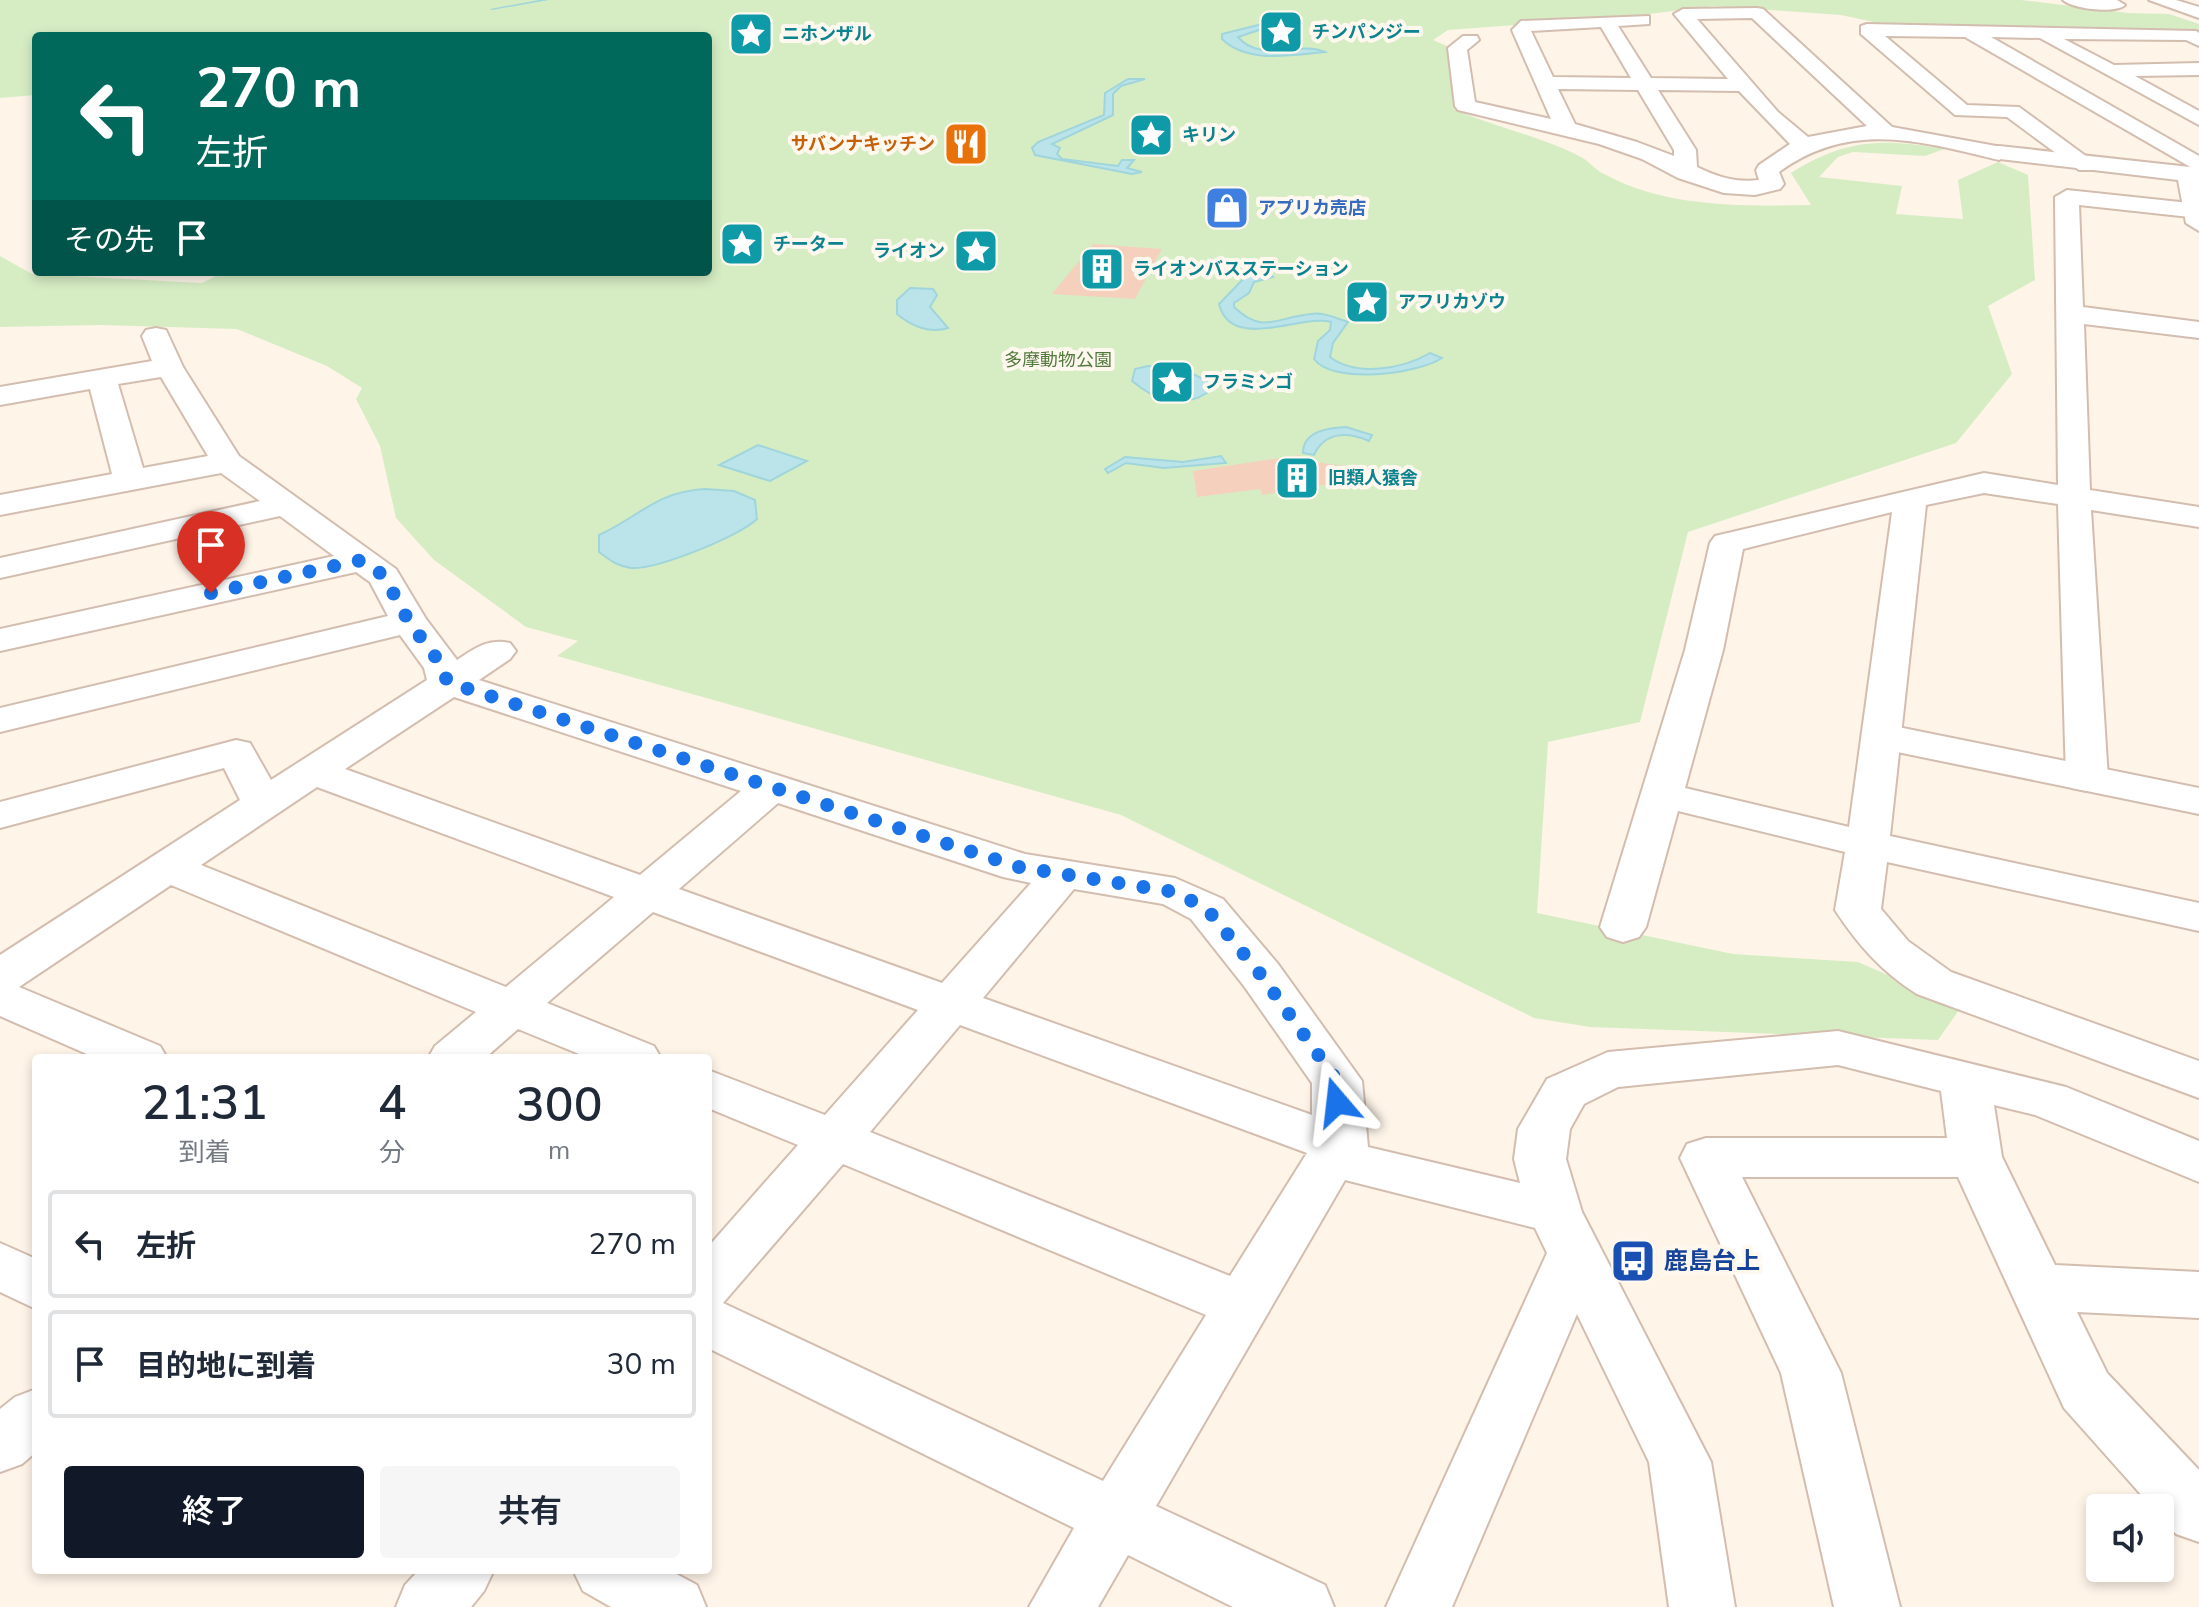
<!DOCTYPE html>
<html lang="ja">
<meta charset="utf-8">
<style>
:root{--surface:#fff;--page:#f6f6f7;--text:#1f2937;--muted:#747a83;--line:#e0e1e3;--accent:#111827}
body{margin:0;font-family:"Nunito Sans","Noto Sans JP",sans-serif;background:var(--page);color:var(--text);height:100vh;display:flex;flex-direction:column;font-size:30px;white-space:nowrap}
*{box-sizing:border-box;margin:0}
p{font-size:26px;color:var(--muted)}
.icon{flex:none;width:44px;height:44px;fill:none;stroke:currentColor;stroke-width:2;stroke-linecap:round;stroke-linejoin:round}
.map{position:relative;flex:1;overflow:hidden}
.side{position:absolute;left:32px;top:1054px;width:680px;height:520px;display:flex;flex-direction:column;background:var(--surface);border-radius:8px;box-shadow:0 4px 12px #0003}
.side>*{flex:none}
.top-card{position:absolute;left:32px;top:32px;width:680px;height:244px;border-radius:8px;box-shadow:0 4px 12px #0003;background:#00695c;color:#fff;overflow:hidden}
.buttons{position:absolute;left:2086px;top:1494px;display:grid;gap:16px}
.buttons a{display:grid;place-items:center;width:88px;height:88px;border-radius:8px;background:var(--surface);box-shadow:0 4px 12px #0003;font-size:40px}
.pin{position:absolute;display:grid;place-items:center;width:68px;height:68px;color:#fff;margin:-82px -34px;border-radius:50% 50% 50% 0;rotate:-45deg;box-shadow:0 0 8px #0007}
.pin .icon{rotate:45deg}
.me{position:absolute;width:88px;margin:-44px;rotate:343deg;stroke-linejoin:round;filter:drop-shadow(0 0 6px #0008)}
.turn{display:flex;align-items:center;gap:28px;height:168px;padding:0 32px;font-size:36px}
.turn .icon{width:104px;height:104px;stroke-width:2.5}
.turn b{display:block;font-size:56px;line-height:68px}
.then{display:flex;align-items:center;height:76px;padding:0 32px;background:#0003;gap:16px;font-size:30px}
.eta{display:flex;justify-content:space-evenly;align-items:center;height:136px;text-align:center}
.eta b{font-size:48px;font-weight:600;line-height:56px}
.cta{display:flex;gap:16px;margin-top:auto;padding:16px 32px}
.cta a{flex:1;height:92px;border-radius:8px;background:var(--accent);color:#fff;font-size:32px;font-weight:600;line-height:92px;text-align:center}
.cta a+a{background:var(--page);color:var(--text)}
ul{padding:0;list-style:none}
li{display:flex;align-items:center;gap:24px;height:108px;margin:0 16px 12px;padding:0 16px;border:4px solid var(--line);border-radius:8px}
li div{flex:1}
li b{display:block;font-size:30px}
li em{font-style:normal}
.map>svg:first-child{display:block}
.green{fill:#d6edc4}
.water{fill:#bae4e9;stroke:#a0d5dc;stroke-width:2}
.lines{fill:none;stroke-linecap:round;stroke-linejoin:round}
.stream{fill:#a0d5dc;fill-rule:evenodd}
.building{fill:#f5d1bd}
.minor-casing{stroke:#d3bdaf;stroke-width:4}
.tertiary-casing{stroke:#d3bdaf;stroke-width:4}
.minor{fill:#fff;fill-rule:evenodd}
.tertiary{fill:#fff;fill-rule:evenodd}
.route{stroke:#1a73e8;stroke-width:14;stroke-dasharray:0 25.2}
.labels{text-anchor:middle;stroke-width:8;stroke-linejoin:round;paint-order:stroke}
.far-culture-label{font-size:18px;font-weight:bold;fill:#0d838f;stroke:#fff8ef;text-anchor:start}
.far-food-label{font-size:18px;font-weight:bold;fill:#c56008;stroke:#fff8ef;text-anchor:end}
.far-shop-label{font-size:18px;font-weight:bold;fill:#366cbe;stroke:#fff8ef;text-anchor:start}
.far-park-label{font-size:18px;fill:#527a3d;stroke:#fff8ef}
.near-transit-label{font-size:24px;font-weight:bold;fill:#164399;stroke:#fff8ef;text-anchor:start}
</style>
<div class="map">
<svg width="2199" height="1607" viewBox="0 0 2199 1607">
<rect width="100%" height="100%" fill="#fef4e8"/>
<path class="green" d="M0 0H2021L2128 13 2169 14 2199 24V32L1888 25 1841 15 1714 6 1624 17 1448 30 1433 40 1447 46 1454 109C1494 127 1541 136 1581 157 1590 162 1596 171 1606 175 1668 208 1743 206 1811 205L1791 173C1844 139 1884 138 1944 149L1925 156 1853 152 1838 157 1819 177 1902 186 1896 214 1963 219 1958 180 1998 162 2028 175 2035 280 1988 306 2012 374 1956 443 1688 532 1640 722 1548 742 1537 913 1733 954 1858 962 1961 1007 1938 1040 1590 1027 1534 1018 1121 815 557 656 578 641 526 627 434 560 396 518 380 446 356 399 362 388 327 366 237 329 100 325 0 327V256L32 274 202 283 224 272H708V36H36V95L0 98Z"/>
<g class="water">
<path d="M1262 24 1271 26 1238 37C1261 64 1298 40 1325 52 1293 55 1247 64 1222 39V34Z"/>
<polygon points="1128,79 1145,79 1121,86 1113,94 1113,115 1052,144 1060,148 1057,154 1062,159 1118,166 1122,160 1134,160 1127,168 1142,172 1132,174 1035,155 1032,148 1038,142 1104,115 1105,93"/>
<path d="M1267 271 1273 277 1254 282 1249 293 1234 303V307C1263 335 1277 317 1311 314 1324 312 1335 318 1348 322L1333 343 1330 357C1356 377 1403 369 1430 353L1442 358C1418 374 1333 385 1314 359L1318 341 1330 330 1331 322C1303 313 1231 353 1219 304L1248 274Z"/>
<path d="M910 288 933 289 937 295 930 307 948 328C930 334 911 326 897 314V300Z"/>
<path d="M1148 366 1185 370 1209 382 1207 393C1179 410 1155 400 1132 381L1135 369Z"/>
<path d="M1346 427 1372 435 1369 441C1348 432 1325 431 1314 455L1303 453C1303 431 1328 428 1346 427Z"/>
<polygon points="758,445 807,461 770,481 719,465"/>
<polygon points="1221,456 1226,463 1164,468 1126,463 1108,473 1105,469 1125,457 1183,462"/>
<path d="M705 489 734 491 755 500 757 519C740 536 656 570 631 568 617 566 610 560 599 552V535C641 516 655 492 705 489Z"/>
</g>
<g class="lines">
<polygon class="stream" points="539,0 549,0 492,10 490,9"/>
</g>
<g class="building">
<polygon points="1093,244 1162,249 1135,299 1052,294"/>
<polygon points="1299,455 1302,460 1371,470 1371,477 1262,495 1260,489 1197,497 1193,471"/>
</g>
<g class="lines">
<g class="minor-casing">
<g id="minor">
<path d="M2063 0H2117L2125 5C2115 14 2073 9 2063 0Z"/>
<polygon points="2149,0 2176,0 2199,7 2199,18"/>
<path d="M1757 8 1763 9 1892 127 2007 148 2010 153 1999 160C1920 141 1850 120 1779 172L1784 184 1780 189 1755 195 1724 193 1678 178 1642 159 1599 144 1458 110 1455 106 1448 48 1463 36H1477L1479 40 1467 50 1475 102 1551 119 1512 30 1521 21 1649 16V24L1618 26 1651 78 1728 79 1674 14 1683 9ZM1752 18 1867 126 1808 137 1778 112 1697 19ZM1601 27 1631 78 1553 77 1531 31ZM1558 89 1638 90 1674 150V156L1637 142 1575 124ZM1658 90 1739 91 1790 144 1759 165 1756 170 1759 180C1736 183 1718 177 1697 167L1696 150Z"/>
<polygon points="1867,24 2196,31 2199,33 2199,46 2186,40 2064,39 2114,65 2199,63 2199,75 2135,76 2199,111 2199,125 2040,38 1991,37 2199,156 2199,172 1965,37 1885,36 1967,105 2019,107 2098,165 2095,170 2079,170 2007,117 1955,115 1861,34 1861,26"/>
<path d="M2067 190 2199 204V218L2079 205 2083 307 2199 322V338L2084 324 2090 490 2199 507V527L2091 510 2108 779 2102 788 2087 791 2072 788 2066 779 2058 504 1984 493 1926 505 1890 836 2199 903V931L1887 862 1881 909 1908 941 1951 972 2199 1061V1098L1917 994C1882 972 1858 945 1835 910L1845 852 1678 811 1646 927 1639 937 1623 942 1607 937 1600 927 1685 650 1710 543 1715 536 1984 473 2058 485 2055 197ZM1892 512 1849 827 1685 788 1723 650 1743 549Z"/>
<path d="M156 328 166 330 183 367 239 456 396 569 426 619 457 660C475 648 488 638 510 643L516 651 510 659 479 680 1025 854 1175 878 1223 899 1278 964 1362 1081 1368 1147 1520 1183 1514 1159 1518 1129 1547 1079 1608 1052 1838 1031 2066 1087 2199 1141V1182L2035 1115 1994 1105 2002 1157 2055 1265 2199 1272V1318L2077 1312 2107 1373 2199 1470V1542L2176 1534 2160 1516V1508H2153L2064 1408 1958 1177H1742L1841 1373 1900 1607H1834L1781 1373 1680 1158 1687 1144 1706 1138H1947L1941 1091 1838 1065 1618 1087 1584 1104 1570 1129 1566 1159 1582 1212 1711 1462 1735 1607H1669L1649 1462 1577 1314 1452 1607H1386L1547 1253 1535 1228 1345 1180 1156 1506 1325 1585 1334 1607H1233L1128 1555 1098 1607H1029L1074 1528 708 1348V1247L798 1145 708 1108V1070L825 1115 918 1010 653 912 547 1003 654 1046 661 1058H589L518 1029 485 1058H428L435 1046 476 1012 171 885 19 987 160 1046 167 1058H96L0 1016V955L240 800 224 768 0 828V802L236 740 250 743 271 780 427 680 424 668 400 635 0 732V708L388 616 370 582 356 572 0 651V629L334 556 280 516 0 578V558L260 501 221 473 0 515V495L112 474 90 389 0 405V387L152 361 142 336 146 330ZM161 377 208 456 143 468 118 384ZM454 697 741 791 640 875 345 769ZM317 787 614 897 506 987 201 865ZM778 803 1003 877 1031 883 942 983 679 889ZM1074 889 1163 904 1191 919 1244 986 1312 1083V1115L983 998ZM960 1025 1307 1153 1230 1276 870 1132ZM843 1164 1206 1315 1103 1481 723 1303Z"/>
<polygon points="0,1243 36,1259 36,1309 0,1292"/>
<polygon points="36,1389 36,1452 22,1464 0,1472 0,1409 15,1397"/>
<polygon points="419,1570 494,1570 484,1591 471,1607 396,1607 405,1585"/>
<polygon points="573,1570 669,1570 697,1585 706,1607 611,1607 583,1591"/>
</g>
</g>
<g class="tertiary-casing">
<g id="tertiary">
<polygon points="1999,146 2199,168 2199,231 2186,223 2178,180 1991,158 1987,153 1991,148"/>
<polygon points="1883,724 2199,788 2199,814 1868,746 1862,737 1868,728"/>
</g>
</g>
<use href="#minor" class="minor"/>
<use href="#tertiary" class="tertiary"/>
</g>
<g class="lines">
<polyline class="route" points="211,593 362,560 384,576 409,622 443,667 447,682 1019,867 1175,892 1207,909 1261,975 1337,1081 1337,1102"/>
</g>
<defs>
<g id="sight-square" transform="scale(2.3)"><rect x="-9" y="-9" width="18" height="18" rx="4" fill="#0f9aa8" stroke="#fff8ef"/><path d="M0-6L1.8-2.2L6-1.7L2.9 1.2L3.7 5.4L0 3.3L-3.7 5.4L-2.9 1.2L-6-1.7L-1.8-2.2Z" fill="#fff"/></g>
<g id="restaurant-square" transform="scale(2.3)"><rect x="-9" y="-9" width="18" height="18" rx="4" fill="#e8710a" stroke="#fff8ef"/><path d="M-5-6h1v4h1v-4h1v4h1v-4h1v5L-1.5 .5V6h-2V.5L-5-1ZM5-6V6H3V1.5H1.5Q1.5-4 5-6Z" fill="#fff"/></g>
<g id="shop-square" transform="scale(2.3)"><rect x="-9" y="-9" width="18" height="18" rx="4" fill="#3f7fe0" stroke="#fff8ef"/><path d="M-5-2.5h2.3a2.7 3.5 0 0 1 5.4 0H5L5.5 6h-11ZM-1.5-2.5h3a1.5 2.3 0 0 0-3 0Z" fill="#fff"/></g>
<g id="building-square" transform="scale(2.3)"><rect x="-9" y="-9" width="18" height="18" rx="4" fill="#0f9aa8" stroke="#fff8ef"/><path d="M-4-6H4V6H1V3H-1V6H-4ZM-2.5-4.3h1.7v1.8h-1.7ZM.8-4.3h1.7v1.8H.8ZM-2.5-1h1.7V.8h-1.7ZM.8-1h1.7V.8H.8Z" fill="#fff"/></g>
<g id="bus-square" transform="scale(2.3)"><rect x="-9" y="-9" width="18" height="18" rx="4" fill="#1a4fb4" stroke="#fff8ef"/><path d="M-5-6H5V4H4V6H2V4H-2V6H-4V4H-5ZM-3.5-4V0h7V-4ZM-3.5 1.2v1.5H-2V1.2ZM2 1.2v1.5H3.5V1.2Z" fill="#fff"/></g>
</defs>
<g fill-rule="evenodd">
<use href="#sight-square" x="1281" y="32"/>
<use href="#sight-square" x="751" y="34"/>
<use href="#sight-square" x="1151" y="135"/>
<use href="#restaurant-square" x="966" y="144"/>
<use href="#shop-square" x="1227" y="208"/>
<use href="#sight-square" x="742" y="244"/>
<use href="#sight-square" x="976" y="251"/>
<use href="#building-square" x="1102" y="269"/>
<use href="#sight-square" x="1367" y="302"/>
<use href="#sight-square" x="1172" y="382"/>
<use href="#building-square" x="1297" y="478"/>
<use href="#bus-square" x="1633" y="1261"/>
</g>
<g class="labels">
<g class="far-culture-label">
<text x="1312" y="38">チンパンジー</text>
<text x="782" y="40">ニホンザル</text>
<text x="1182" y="141">キリン</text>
<text x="773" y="250">チーター</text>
<text x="945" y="257" text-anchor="end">ライオン</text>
<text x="1133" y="275">ライオンバスステーション</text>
<text x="1398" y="308">アフリカゾウ</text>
<text x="1203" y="388">フラミンゴ</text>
<text x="1328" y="484">旧類人猿舎</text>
</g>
<g class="far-food-label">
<text x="935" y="150">サバンナキッチン</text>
</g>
<g class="far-shop-label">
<text x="1258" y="214">アプリカ売店</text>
</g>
<g class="far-park-label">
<text x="1058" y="366">多摩動物公園</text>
</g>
<g class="near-transit-label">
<text x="1664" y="1269">鹿島台上</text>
</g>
</g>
</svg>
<div class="buttons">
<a><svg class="icon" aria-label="sound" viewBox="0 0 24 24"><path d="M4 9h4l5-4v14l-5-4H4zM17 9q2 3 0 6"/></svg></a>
</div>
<div class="pin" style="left:211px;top:593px;background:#d93025"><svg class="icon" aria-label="arrive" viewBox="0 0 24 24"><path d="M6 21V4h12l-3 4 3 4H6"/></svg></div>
<svg class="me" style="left:1337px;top:1102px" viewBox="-20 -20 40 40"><path d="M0-17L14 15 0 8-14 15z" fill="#1a73e8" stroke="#fff" stroke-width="4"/></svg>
<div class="top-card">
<div class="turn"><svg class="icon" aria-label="left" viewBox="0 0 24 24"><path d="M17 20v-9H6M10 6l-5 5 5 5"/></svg><div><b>270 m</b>左折</div></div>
<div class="then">その先<svg class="icon" aria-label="arrive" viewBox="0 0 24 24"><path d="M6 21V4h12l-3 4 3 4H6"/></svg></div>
</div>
<section class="side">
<div class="eta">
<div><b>21:31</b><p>到着</p></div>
<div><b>4</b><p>分</p></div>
<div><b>300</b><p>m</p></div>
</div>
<ul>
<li><svg class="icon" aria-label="left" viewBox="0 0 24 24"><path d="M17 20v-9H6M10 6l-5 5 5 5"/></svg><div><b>左折</b></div><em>270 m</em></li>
<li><svg class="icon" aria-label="arrive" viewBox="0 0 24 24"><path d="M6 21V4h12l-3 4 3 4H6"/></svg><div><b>目的地に到着</b></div><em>30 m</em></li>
</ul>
<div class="cta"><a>終了</a><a>共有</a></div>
</section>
</div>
